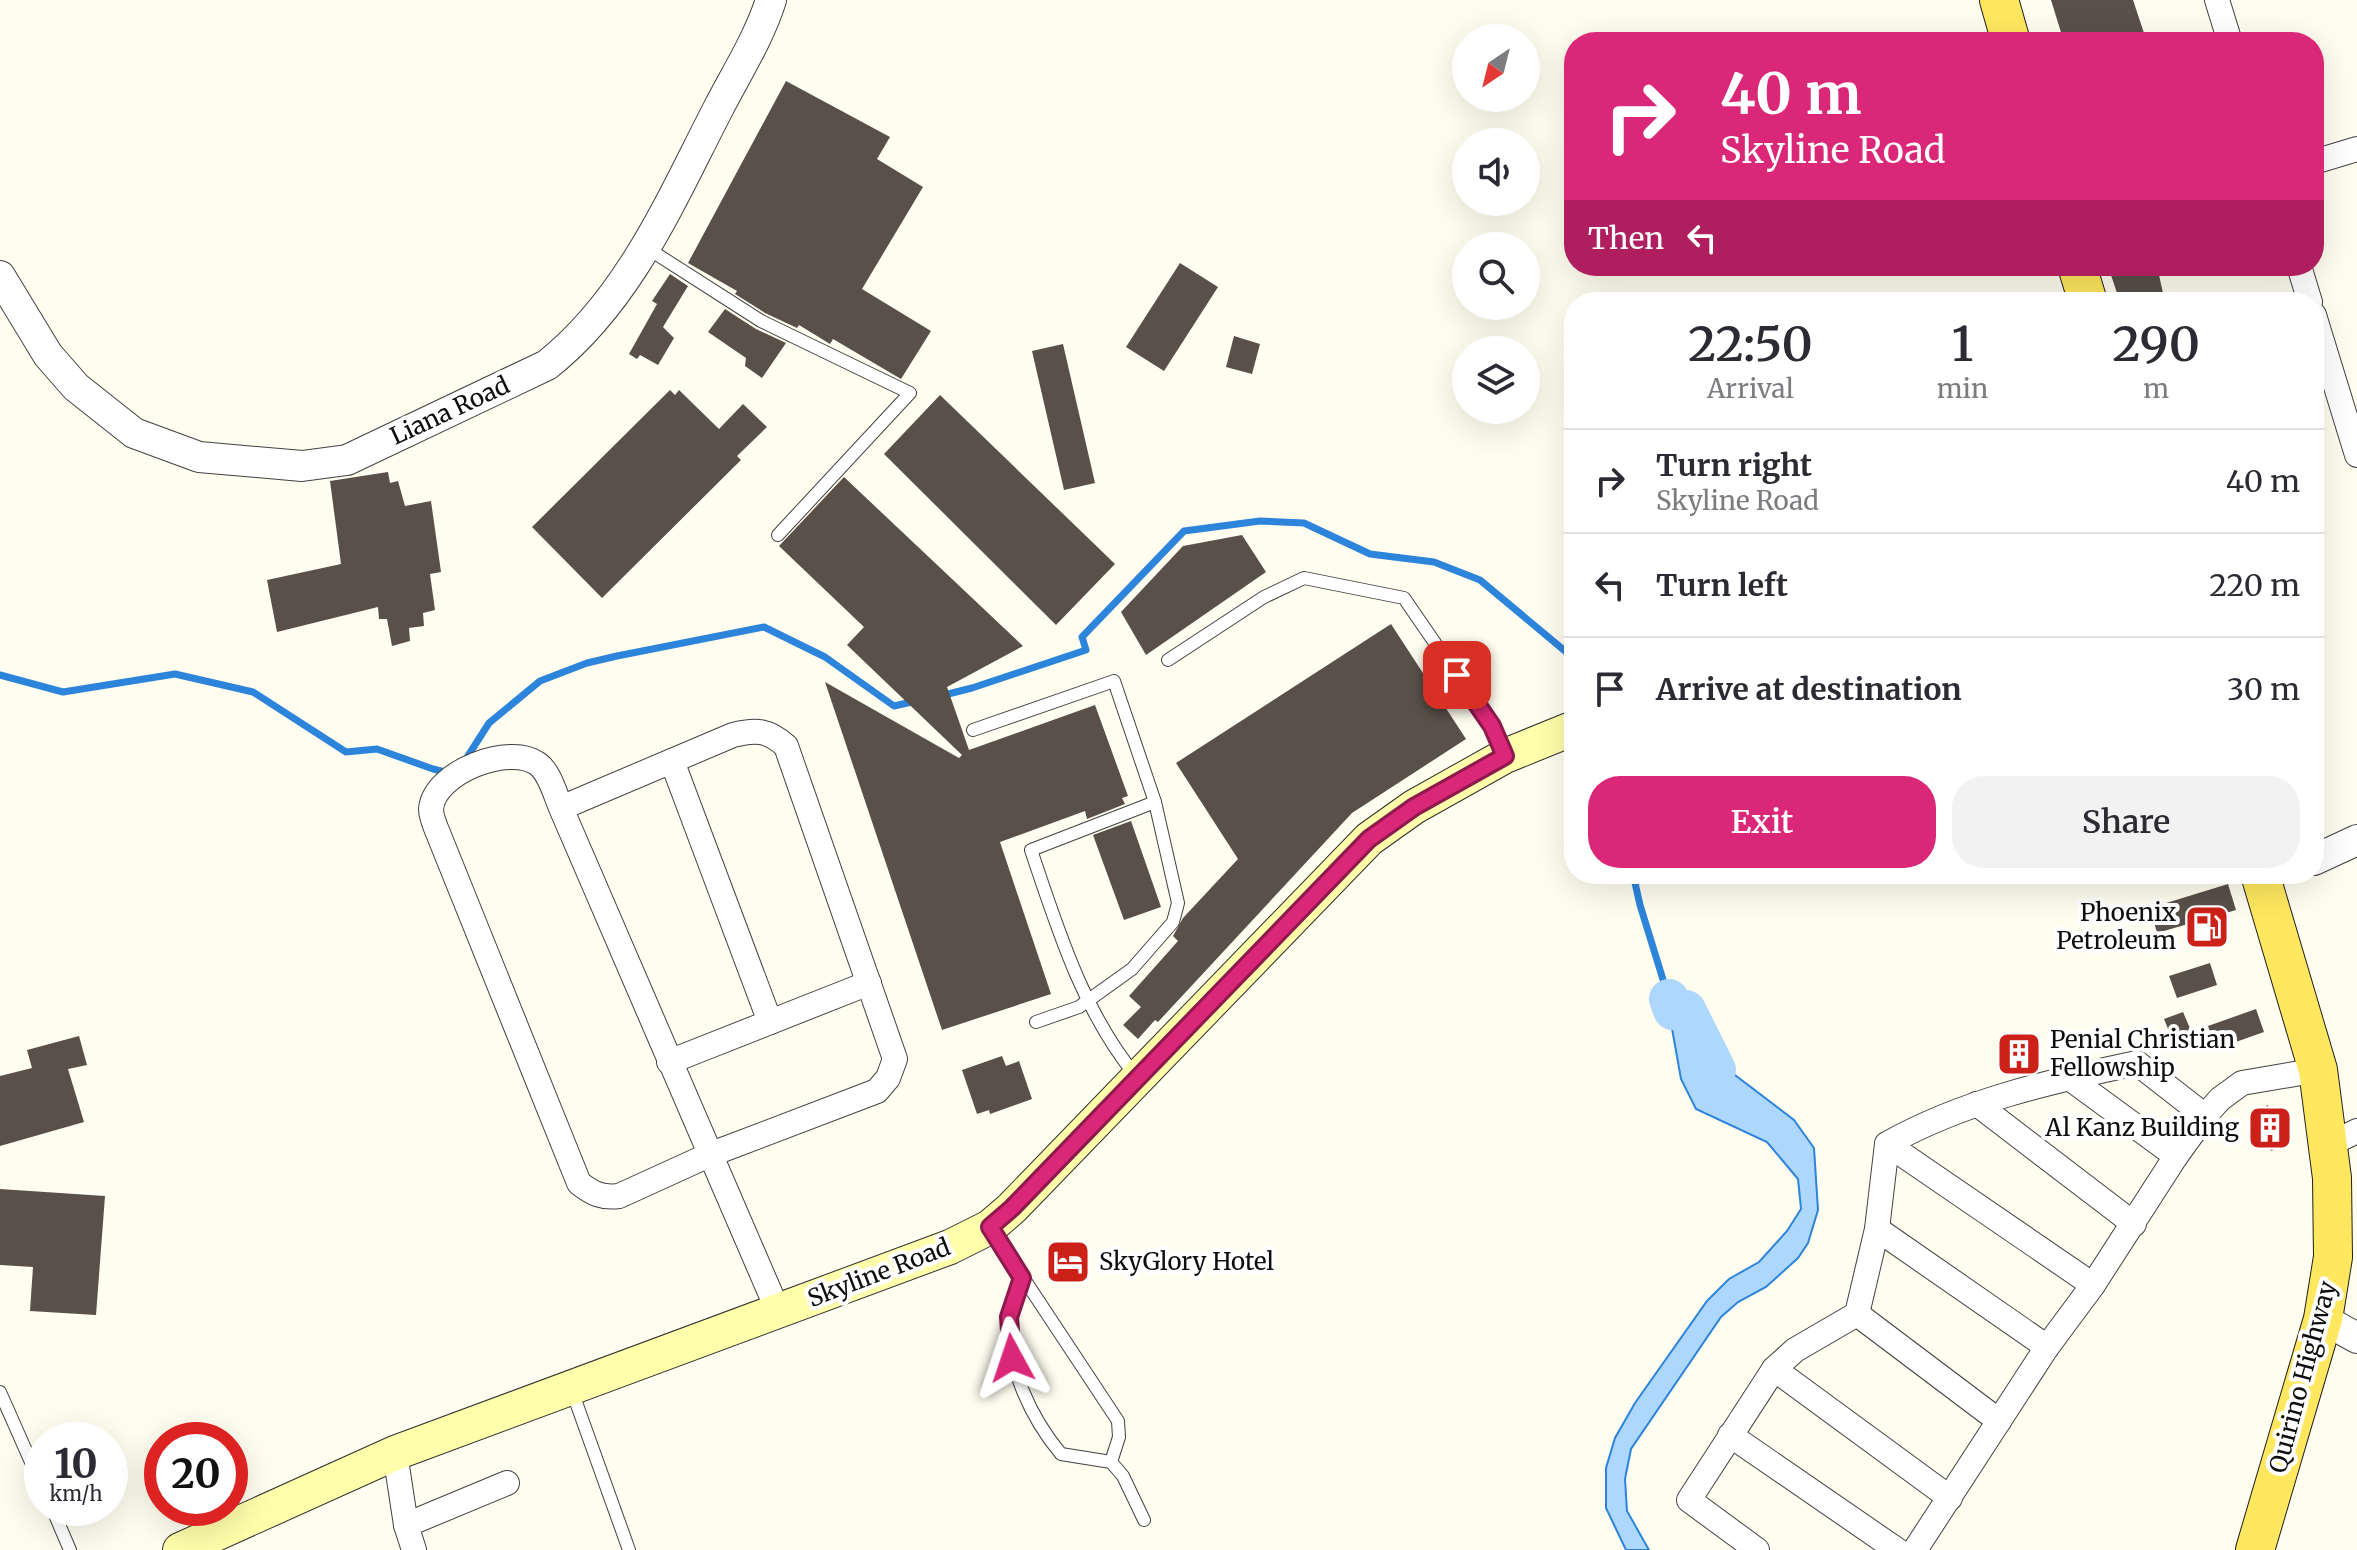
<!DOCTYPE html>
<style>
:root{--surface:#fff;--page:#f2f2f3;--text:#2b2b33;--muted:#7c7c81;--line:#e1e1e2;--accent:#db2777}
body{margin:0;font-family:Merriweather,serif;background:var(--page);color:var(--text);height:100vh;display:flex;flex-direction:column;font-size:30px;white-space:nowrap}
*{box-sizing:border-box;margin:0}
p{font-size:26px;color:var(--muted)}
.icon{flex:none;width:44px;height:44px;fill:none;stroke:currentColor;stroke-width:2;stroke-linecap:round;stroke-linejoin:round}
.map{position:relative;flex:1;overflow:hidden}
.side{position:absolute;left:1564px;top:292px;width:760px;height:592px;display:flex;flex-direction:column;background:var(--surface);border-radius:32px;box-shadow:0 8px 32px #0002}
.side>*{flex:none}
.hud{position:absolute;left:1564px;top:32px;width:760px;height:244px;border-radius:32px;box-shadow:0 8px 32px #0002;background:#db2777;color:#fff;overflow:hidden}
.needle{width:52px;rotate:215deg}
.buttons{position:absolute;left:1452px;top:24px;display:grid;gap:16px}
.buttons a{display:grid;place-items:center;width:88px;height:88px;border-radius:50%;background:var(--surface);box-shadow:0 8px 32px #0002;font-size:40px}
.speed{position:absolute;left:24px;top:1422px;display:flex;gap:16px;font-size:40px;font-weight:700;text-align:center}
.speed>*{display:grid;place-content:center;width:104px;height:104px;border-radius:50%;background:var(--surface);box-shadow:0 8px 32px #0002;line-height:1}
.speed small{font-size:20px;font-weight:400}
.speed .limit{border:12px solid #d22;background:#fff;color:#111}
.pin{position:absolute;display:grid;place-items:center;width:68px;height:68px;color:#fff;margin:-34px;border-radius:16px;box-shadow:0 4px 12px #0006}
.me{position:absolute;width:88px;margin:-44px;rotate:355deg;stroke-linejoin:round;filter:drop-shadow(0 0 6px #0008)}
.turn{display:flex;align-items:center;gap:28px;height:168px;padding:0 24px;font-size:36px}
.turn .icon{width:104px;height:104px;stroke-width:2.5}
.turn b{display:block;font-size:56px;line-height:68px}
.then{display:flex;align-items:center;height:76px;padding:0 24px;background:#0003;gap:16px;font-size:30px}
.eta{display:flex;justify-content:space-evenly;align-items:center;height:136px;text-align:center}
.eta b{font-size:48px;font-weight:600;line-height:56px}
.cta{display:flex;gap:16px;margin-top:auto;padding:16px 24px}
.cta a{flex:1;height:92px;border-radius:32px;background:var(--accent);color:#fff;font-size:32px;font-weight:600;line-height:92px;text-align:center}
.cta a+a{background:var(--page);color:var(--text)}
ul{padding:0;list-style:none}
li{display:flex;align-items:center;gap:24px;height:104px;padding:0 24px;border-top:2px solid var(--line)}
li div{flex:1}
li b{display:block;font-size:30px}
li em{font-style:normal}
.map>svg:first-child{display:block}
.water{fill:#add7fc;stroke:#2d84db;stroke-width:2}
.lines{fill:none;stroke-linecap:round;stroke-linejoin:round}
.stream{stroke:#2d84db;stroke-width:7}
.river{stroke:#add7fc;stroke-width:40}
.building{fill:#585049}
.service-casing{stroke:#414141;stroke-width:14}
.minor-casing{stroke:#414141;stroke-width:26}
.tertiary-casing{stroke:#414141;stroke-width:32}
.secondary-casing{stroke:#303030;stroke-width:36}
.primary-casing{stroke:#1f1f1f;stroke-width:40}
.service{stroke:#fff;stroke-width:12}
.minor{stroke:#fff;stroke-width:24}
.tertiary{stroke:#fff;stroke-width:30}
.secondary{stroke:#fffeaa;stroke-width:34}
.primary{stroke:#ffe85f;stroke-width:38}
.route-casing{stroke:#8e194d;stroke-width:20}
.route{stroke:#db2777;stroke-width:14}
.labels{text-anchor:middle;stroke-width:8;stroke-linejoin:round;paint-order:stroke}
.street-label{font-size:24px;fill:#0e0e0e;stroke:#fff}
.poi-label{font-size:24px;fill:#0e0e0e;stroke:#fff;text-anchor:end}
</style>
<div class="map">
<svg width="2357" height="1550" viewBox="0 0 2357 1550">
<rect width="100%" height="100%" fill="#fffdef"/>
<polygon class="water" points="1669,999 1707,1036 1735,1075 1794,1120 1814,1148 1818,1210 1808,1243 1798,1258 1766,1287 1738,1302 1721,1317 1631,1449 1625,1479 1627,1511 1649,1550 1626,1550 1606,1508 1606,1468 1615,1438 1635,1403 1707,1301 1729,1279 1759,1262 1787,1231 1801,1209 1798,1179 1767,1142 1696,1109 1681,1079 1671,1023"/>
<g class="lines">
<g class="stream">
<polyline points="0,675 63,692 175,674 253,692 346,752 377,749 433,769 445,772 450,771"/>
<polyline points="940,696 972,688 1086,650 1082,637 1184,531 1260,521 1304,523 1370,554 1434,562 1480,580 1571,656 1574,667"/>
<polyline points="466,759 489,723 540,681 587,663 617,656 764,627 825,657 894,706 916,701"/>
<polyline points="1633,874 1640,905 1669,999"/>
</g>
<polyline class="river" points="1669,999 1673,1010 1686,1010 1716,1070"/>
</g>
<g class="building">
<polygon points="2051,0 2133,0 2147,42 2064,42"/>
<polygon points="786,81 890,137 877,159 923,187 862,289 931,331 901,379 833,339 830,344 799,325 797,328 765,313 735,294 737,291 688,263"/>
<polygon points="1180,263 1218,287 1164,371 1126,347"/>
<polygon points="2108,266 2157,266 2165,302 2126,302 2125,297 2119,299"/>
<polygon points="670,274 688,286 663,327 674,338 658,365 640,355 637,359 629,354 657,304 652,301"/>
<polygon points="725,309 756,329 786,343 762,378 745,366 746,358 708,332"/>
<polygon points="1234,336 1260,344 1252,374 1226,367"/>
<polygon points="1063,344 1095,483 1064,490 1032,351"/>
<polygon points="670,390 675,395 679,390 719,429 743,404 767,427 737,456 741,460 602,598 532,527"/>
<polygon points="940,395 1115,564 1056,625 884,454"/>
<polygon points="388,472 390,483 398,481 405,506 431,501 441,572 430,574 435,610 423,613 424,626 409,628 410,641 392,646 387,619 379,619 378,607 277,632 267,580 341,564 330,481"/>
<polygon points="844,477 1023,646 947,687 969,750 1095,705 1128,796 1122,798 1125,804 1087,819 1085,811 1000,842 1051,994 942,1030 825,682 959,758 962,755 847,645 864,627 779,546"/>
<polygon points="1242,535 1266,572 1146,655 1121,612 1183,546"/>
<polygon points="1391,624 1466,739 1352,813 1158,1022 1155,1020 1138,1039 1123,1025 1141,1007 1129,996 1178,941 1173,936 1183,918 1238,859 1176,763"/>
<polygon points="1131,821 1161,907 1124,920 1093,835"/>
<polygon points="2228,884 2236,910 2157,933 2150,908"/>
<polygon points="2210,963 2217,985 2177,998 2169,976"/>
<polygon points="2256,1009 2264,1032 2216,1049 2208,1026"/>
<polygon points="2183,1012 2192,1033 2173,1041 2164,1019"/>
<polygon points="79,1036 87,1065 68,1069 84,1122 0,1146 0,1076 32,1068 27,1050"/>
<polygon points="2025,1036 2037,1067 2011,1073 2002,1041"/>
<polygon points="1002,1056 1006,1066 1019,1061 1032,1099 990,1114 989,1110 977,1114 962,1070"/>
<polygon points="2267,1105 2291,1121 2272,1151 2248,1135"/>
<polygon points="0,1189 105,1196 96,1315 30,1311 33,1267 0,1265"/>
</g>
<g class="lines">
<g class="service-casing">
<g id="service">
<polyline points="647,248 761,321 910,393 778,535"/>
<polyline points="1168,660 1264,597 1304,578 1404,598 1492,726 1503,753"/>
<polyline points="973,730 1114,681 1155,802 1178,903 1173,922 1132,969 1079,1007 1036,1022"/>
<path d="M1136 1076C1083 1012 1057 927 1031 850L1155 802"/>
<polyline points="991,1229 1118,1421 1119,1437 1111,1462"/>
<path d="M1022 1278C1017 1291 1009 1307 1009 1321 1008 1369 1031 1418 1061 1454L1111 1462 1123 1476 1144 1520"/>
<polyline points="572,1391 629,1550"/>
<polyline points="0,1392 42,1487"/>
<polyline points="52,1508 70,1550"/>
</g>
</g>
<g class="minor-casing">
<g id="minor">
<polyline points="2217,0 2230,42"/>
<polyline points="2314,162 2357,149"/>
<polyline points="2299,266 2310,302"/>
<polyline points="2314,315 2357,455"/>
<polyline points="672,761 770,1022"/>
<path d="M561 808 733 735C756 729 768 730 786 746L895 1059 888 1078 877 1091 709 1155 619 1196C602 1198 593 1194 579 1183L438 833C435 826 431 816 431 809 434 772 510 743 538 764 550 773 555 794 561 808L778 1311"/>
<polyline points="669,1062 869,983"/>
<polyline points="2068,1077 2176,1156"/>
<polyline points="1977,1104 2134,1224"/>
<polyline points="1887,1144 2093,1285"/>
<polyline points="2328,1145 2357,1131"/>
<polyline points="1877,1229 2047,1347"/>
<polyline points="1857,1314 1999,1421"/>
<polyline points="1774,1369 1950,1498"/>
<polyline points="1730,1435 1897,1550"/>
<polyline points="395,1453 406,1525 414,1550"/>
<polyline points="406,1525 507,1483"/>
<path d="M1757 1550 1689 1500 1774 1369 1795 1350 1857 1314 1877 1229 1887 1144C1963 1101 2052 1081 2137 1063L2205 1116"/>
<polyline points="1915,1550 2047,1347 2093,1285 2176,1156 2205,1116 2220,1099 2242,1083 2318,1070"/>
</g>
</g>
<g class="tertiary-casing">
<g id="tertiary">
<path d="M0 276 48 355 76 387 134 433 199 457 302 466 347 460 547 365C629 300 671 200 718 109 736 74 759 38 771 0"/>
<polyline points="2314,860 2357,840"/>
<polyline points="2323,1319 2357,1338"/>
</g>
</g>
<g class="secondary-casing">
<polyline id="secondary" points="180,1550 395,1453 950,1247 990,1227 1012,1208 1369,839 1414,807 1505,756 1574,728"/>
</g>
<g class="primary-casing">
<g id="primary">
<polyline points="1999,0 2011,42"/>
<polyline points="2077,266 2088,302"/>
<polyline points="2255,1550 2323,1319 2333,1257 2332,1178 2318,1070 2260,874"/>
</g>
</g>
<use href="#service" class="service"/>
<use href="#minor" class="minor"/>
<use href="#tertiary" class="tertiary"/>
<use href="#secondary" class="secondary"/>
<use href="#primary" class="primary"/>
</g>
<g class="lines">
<g class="route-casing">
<polyline id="route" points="1012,1358 1009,1317 1022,1278 990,1227 1012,1208 1369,839 1414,807 1505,756 1492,726 1457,675"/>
</g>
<use href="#route" class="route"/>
</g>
<defs>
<g id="fuel-square" transform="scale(2.3)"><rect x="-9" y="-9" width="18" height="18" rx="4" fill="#cc2118" stroke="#fff"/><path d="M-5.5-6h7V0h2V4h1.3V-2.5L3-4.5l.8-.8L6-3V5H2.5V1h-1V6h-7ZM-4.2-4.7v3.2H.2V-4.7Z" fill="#fff"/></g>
<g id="building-square" transform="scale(2.3)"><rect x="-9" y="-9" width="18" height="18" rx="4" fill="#cc2118" stroke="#fff"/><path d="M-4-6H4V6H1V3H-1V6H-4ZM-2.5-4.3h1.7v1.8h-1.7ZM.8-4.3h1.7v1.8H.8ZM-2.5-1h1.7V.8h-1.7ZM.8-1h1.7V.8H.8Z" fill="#fff"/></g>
<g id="hotel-square" transform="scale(2.3)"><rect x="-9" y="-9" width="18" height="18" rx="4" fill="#cc2118" stroke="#fff"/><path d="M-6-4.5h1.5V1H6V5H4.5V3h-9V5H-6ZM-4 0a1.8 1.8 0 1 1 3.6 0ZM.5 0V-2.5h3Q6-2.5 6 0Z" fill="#fff"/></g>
</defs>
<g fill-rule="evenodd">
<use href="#fuel-square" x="2207" y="927"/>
<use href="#building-square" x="2019" y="1054"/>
<use href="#building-square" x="2270" y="1128"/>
<use href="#hotel-square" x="1068" y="1262"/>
</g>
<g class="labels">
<g class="street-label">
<text transform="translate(450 411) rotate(-25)" y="8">Liana Road</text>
<text transform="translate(879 1273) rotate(-21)" y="8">Skyline Road</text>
<text transform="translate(2303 1377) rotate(-75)" y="8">Quirino Highway</text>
</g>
<g class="poi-label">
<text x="2176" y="921">Phoenix<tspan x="2176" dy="28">Petroleum</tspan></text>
<text x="2050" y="1048" text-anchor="start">Penial Christian<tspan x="2050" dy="28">Fellowship</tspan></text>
<text x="2239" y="1136">Al Kanz Building</text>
<text x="1099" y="1270" text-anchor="start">SkyGlory Hotel</text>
</g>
</g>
</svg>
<div class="buttons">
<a><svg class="needle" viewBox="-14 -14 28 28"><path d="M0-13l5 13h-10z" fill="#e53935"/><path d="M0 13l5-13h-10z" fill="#7c7c81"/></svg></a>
<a><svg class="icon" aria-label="sound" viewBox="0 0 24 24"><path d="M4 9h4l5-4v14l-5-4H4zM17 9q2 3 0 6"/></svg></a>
<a><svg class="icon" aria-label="search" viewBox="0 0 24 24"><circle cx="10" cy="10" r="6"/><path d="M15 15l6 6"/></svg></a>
<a><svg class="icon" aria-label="layers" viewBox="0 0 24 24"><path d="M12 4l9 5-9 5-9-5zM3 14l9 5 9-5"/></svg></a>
</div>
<div class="speed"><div>10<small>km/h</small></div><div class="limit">20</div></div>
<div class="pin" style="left:1457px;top:675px;background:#d93025"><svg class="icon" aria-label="arrive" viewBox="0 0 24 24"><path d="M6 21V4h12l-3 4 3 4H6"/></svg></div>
<svg class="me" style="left:1012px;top:1358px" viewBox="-20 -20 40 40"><path d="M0-17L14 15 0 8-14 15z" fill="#db2777" stroke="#fff" stroke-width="4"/></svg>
<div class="hud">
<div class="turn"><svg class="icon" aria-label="right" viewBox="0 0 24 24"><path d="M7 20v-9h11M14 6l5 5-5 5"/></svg><div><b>40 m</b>Skyline Road</div></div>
<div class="then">Then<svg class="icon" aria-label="left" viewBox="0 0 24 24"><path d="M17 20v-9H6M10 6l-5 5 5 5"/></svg></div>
</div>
<section class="side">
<div class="eta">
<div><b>22:50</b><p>Arrival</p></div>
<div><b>1</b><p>min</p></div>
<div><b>290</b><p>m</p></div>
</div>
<ul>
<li><svg class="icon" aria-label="right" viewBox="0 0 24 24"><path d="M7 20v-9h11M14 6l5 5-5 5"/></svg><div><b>Turn right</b><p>Skyline Road</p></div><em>40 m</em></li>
<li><svg class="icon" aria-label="left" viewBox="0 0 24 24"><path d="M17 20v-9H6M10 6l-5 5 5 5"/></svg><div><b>Turn left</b></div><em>220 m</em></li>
<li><svg class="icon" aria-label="arrive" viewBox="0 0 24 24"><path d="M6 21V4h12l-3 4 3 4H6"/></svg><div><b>Arrive at destination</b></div><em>30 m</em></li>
</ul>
<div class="cta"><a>Exit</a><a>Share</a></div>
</section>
</div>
